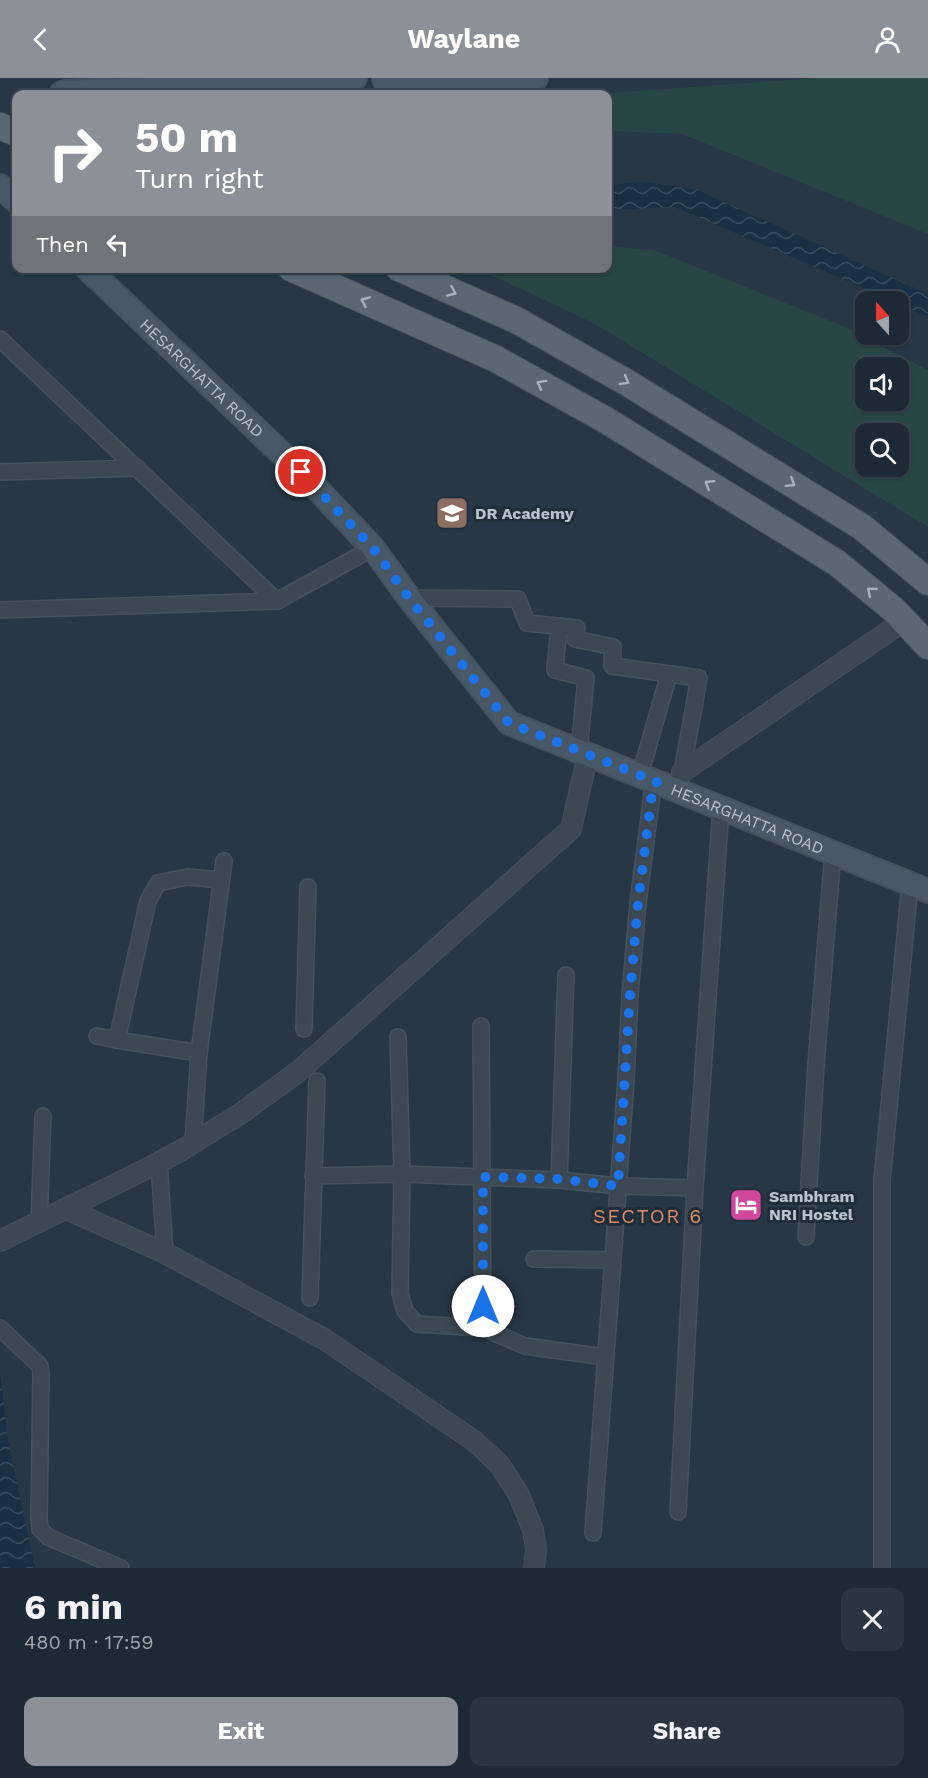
<!DOCTYPE html>
<meta charset="utf-8">
<style>
:root{--surface:#1d2934;--page:#2a3540;--text:#f1f3f6;--muted:#a0a6ac;--line:#3b454f;--accent:#8c9099}
body{margin:0;font-family:"Work Sans",sans-serif;background:var(--page);color:var(--text);height:100vh;display:flex;flex-direction:column;font-size:22px;white-space:nowrap}
*{box-sizing:border-box;margin:0}
p{font-size:20px;color:var(--muted)}
.icon{flex:none;width:33px;height:33px;fill:none;stroke:currentColor;stroke-width:2;stroke-linecap:round;stroke-linejoin:round}
.map{position:relative;height:1490px;overflow:hidden}
.panel{display:flex;flex-direction:column;background:var(--surface);flex:1}
.panel>*{flex:none}
.hud{position:absolute;left:12px;top:12px;width:600px;height:183px;border-radius:12px;box-shadow:0 2px 4px #0004,0 0 0 2px var(--line);background:#8c9099;color:#fff;overflow:hidden}
.needle{width:39px;rotate:339deg}
.tools{position:absolute;left:855px;top:213px;display:grid;gap:12px}
.tools a{display:grid;place-items:center;width:54px;height:54px;border-radius:12px;background:var(--surface);box-shadow:0 2px 4px #0004,0 0 0 2px var(--line);font-size:30px}
.pin{position:absolute;display:grid;place-items:center;width:51px;height:51px;color:#fff;margin:-26px;border:3px solid #fff;border-radius:50%;box-shadow:0 2px 6px #0007}
.me{position:absolute;width:66px;margin:-33px;rotate:0deg;stroke-linejoin:round;filter:drop-shadow(0 0 4px #0008)}
.turn{display:flex;align-items:center;gap:21px;height:126px;padding:0 24px;font-size:27px}
.turn .icon{width:78px;height:78px;stroke-width:2.5}
.turn b{display:block;font-size:42px;line-height:51px}
.then{display:flex;align-items:center;height:57px;padding:0 24px;background:#0003;gap:12px;font-size:22px}
.round{display:grid;place-items:center;flex:none;width:63px;height:63px;border-radius:12px;background:var(--page)}
.headline{display:flex;align-items:center;justify-content:space-between;height:102px;padding:0 24px}
h1{font-size:36px;font-weight:700;line-height:45px}
.primary-button{display:flex;gap:12px;margin-top:auto;padding:12px 24px}
.primary-button a{flex:1;height:69px;border-radius:12px;background:var(--accent);color:#fff;font-size:24px;font-weight:700;line-height:69px;text-align:center}
.primary-button a+a{background:var(--page);color:var(--text)}
header{display:flex;justify-content:space-between;align-items:center;height:78px;padding:0 24px;background:var(--accent);color:#fff;font-size:27px;font-weight:700}
.map>svg:first-child{display:block}
.grass{fill:#294646;fill-rule:evenodd}
.water{fill:url(#water-waves)}
.lines{fill:none;stroke-linecap:round;stroke-linejoin:round}
.minor-casing{stroke:#45525e;stroke-width:18}
.tertiary-casing{stroke:#45525e;stroke-width:22}
.secondary-casing{stroke:#45525e;stroke-width:26}
.primary-casing{stroke:#45525e;stroke-width:28}
.minor{stroke:#3c4954;stroke-width:15}
.tertiary{stroke:#3c4954;stroke-width:20}
.secondary{stroke:#495867;stroke-width:22}
.primary{stroke:#5a6874;stroke-width:26}
.oneway{stroke:#a6b2bc}
.route{stroke:#1a73e8;stroke-width:10;stroke-dasharray:0 18}
.labels{text-anchor:middle;stroke-width:6;stroke-linejoin:round;paint-order:stroke}
.street-label{font-size:16px;fill:#b9c4ce;stroke:#202e3a}
.poi-label{font-size:16px;font-weight:bold;fill:#b9c4ce;stroke:#202e3a;text-anchor:start}
.quarter-label{font-size:20px;letter-spacing:1.5px;fill:#da8c68;stroke:#202e3a}
</style>
<header><svg class="icon" aria-label="back" viewBox="0 0 24 24"><path d="M15 5l-7 7 7 7"/></svg>Waylane<svg class="icon" aria-label="person" viewBox="0 0 24 24"><circle cx="12" cy="8" r="4"/><path d="M4 21q1-7 8-7t8 7"/></svg></header>
<div class="map">
<svg width="928" height="1490" viewBox="0 0 928 1490">
<defs>
<pattern id="water-waves" width="16" height="10" patternUnits="userSpaceOnUse" patternTransform="scale(1.5)"><rect width="16" height="10" fill="#193044"/><path d="M0 5q4-4 8 0t8 0" fill="none" stroke="#384c5e"/></pattern>
</defs>
<rect width="100%" height="100%" fill="#273745"/>
<g class="grass">
<polygon points="814,0 928,0 928,156 682,56 608,53 608,16 594,16"/>
<path d="M608 168 654 172 843 248 928 292V449L595 246 479 191 608 190ZM866 290H898V322H866ZM866 356H898V388H866Z"/>
</g>
<g class="water">
<polygon points="641,104 675,108 697,112 928,216 928,239 899,226 898,224 894,223 675,129 608,132 608,107"/>
<polygon points="0,1295 8,1363 35,1490 0,1490"/>
</g>
<g class="lines">
<g class="minor-casing">
<g id="minor">
<polyline points="0,261 277,523"/>
<polyline points="0,394 137,390"/>
<polyline points="409,520 518,521 527,545 577,550 575,561 613,569 612,588 699,600 681,700"/>
<polyline points="0,532 277,523 373,470"/>
<polyline points="559,548 555,592 586,600 579,673"/>
<polyline points="640,697 669,596"/>
<polyline points="481,948 483,1250 525,1268 605,1279"/>
<polyline points="304,951 308,809"/>
<polyline points="97,958 117,962"/>
<polyline points="398,959 402,1096 400,1215 405,1233 417,1246 483,1250"/>
<polyline points="199,975 224,783"/>
<polyline points="193,1065 199,975 117,962 148,823 158,805 187,799 221,802"/>
<polyline points="159,1084 165,1175"/>
<polyline points="313,1098 402,1096 559,1102 618,1108 695,1110"/>
<polyline points="559,1102 566,897"/>
<polyline points="39,1144 43,1038"/>
<polyline points="806,1159 816,986 833,774"/>
<polyline points="534,1181 612,1182"/>
<polyline points="310,1220 317,1003"/>
<polyline points="0,1250 40,1288 41,1296 39,1441 40,1451 48,1459 121,1490"/>
<polyline points="678,1434 695,1110 721,729"/>
<polyline points="593,1455 626,1002 630,917 638,825 653,708 657,704"/>
<polyline points="882,1490 882,1102 910,806"/>
</g>
</g>
<g class="tertiary-casing">
<g id="tertiary">
<polyline points="682,694 904,543"/>
<polyline points="66,1131 165,1175 324,1261 473,1362 499,1386 518,1415 533,1452 536,1471 534,1490"/>
<polyline points="0,1163 150,1089 182,1072 243,1034 299,993 571,751 588,676"/>
</g>
</g>
<g class="secondary-casing">
<g id="secondary">
<polyline points="384,0 389,12 536,0"/>
<polyline points="61,16 65,14 347,4 355,0"/>
<polyline points="0,108 16,123"/>
<path id="s1" d="M87 190 301 394 373 470 409 520 509 645 928 813"/>
</g>
</g>
<g class="primary-casing">
<g id="primary">
<polyline points="0,48 16,55"/>
<polyline points="291,190 496,281 604,341 837,485 894,532 928,568"/>
<polyline points="399,190 516,242 626,304 862,449 928,504"/>
</g>
</g>
<use href="#minor" class="minor"/>
<use href="#tertiary" class="tertiary"/>
<use href="#secondary" class="secondary"/>
<use href="#primary" class="primary"/>
</g>
<defs><path id="oneway-chevron" d="M-2-3.5L2.5 0L-2 3.5" fill="none" stroke-width="1.6" stroke-linecap="round" stroke-linejoin="round" transform="scale(1.5)"/></defs>
<g class="oneway">
<use href="#oneway-chevron" transform="translate(452 214) rotate(24)"/>
<use href="#oneway-chevron" transform="translate(365 223) rotate(-156)"/>
<use href="#oneway-chevron" transform="translate(625 303) rotate(30)"/>
<use href="#oneway-chevron" transform="translate(541 306) rotate(-151)"/>
<use href="#oneway-chevron" transform="translate(791 405) rotate(32)"/>
<use href="#oneway-chevron" transform="translate(709 406) rotate(-148)"/>
<use href="#oneway-chevron" transform="translate(871 513) rotate(-140)"/>
</g>
<g class="lines">
<polyline class="route" points="301,394 373,470 409,520 509,645 657,704 653,708 638,825 630,917 618,1108 559,1101 483,1099 483,1228"/>
</g>
<defs>
<g id="university-square" transform="scale(1.725)"><rect x="-9" y="-9" width="18" height="18" rx="4" fill="#8d6e63" stroke="#202e3a"/><path d="M0-5L7-2L0 1L-7-2ZM-4 1L0 2.5L4 1V4Q0 6-4 4Z" fill="#fff"/></g>
<g id="hotel-square" transform="scale(1.725)"><rect x="-9" y="-9" width="18" height="18" rx="4" fill="#d1479c" stroke="#202e3a"/><path d="M-6-4.5h1.5V1H6V5H4.5V3h-9V5H-6ZM-4 0a1.8 1.8 0 1 1 3.6 0ZM.5 0V-2.5h3Q6-2.5 6 0Z" fill="#fff"/></g>
</defs>
<g fill-rule="evenodd">
<use href="#university-square" x="452" y="435"/>
<use href="#hotel-square" x="746" y="1127"/>
</g>
<g class="labels">
<g class="street-label">
<text dy="6" stroke="none"><textPath href="#s1" startOffset="159">HESARGHATTA ROAD</textPath></text>
<text dy="6" stroke="none"><textPath href="#s1" startOffset="879">HESARGHATTA ROAD</textPath></text>
</g>
<g class="poi-label">
<text x="475" y="441">DR Academy</text>
<text x="769" y="1124">Sambhram<tspan x="769" dy="18">NRI Hostel</tspan></text>
</g>
<g class="quarter-label">
<text x="648" y="1145">SECTOR 6</text>
</g>
</g>
</svg>
<div class="tools">
<a><svg class="needle" viewBox="-14 -14 28 28"><path d="M0-13l5 13h-10z" fill="#e53935"/><path d="M0 13l5-13h-10z" fill="#a0a6ac"/></svg></a>
<a><svg class="icon" aria-label="sound" viewBox="0 0 24 24"><path d="M4 9h4l5-4v14l-5-4H4zM17 9q2 3 0 6"/></svg></a>
<a><svg class="icon" aria-label="search" viewBox="0 0 24 24"><circle cx="10" cy="10" r="6"/><path d="M15 15l6 6"/></svg></a>
</div>
<div class="pin" style="left:301px;top:394px;background:#d93025"><svg class="icon" aria-label="arrive" viewBox="0 0 24 24"><path d="M6 21V4h12l-3 4 3 4H6"/></svg></div>
<svg class="me" style="left:483px;top:1228px" viewBox="-20 -20 40 40"><circle r="19" fill="#fff"/><path d="M0-13L10 11 0 6-10 11z" fill="#1a73e8"/></svg>
<div class="hud">
<div class="turn"><svg class="icon" aria-label="right" viewBox="0 0 24 24"><path d="M7 20v-9h11M14 6l5 5-5 5"/></svg><div><b>50 m</b>Turn right</div></div>
<div class="then">Then<svg class="icon" aria-label="left" viewBox="0 0 24 24"><path d="M17 20v-9H6M10 6l-5 5 5 5"/></svg></div>
</div>
</div>
<section class="panel">
<div class="headline"><div><h1>6 min</h1><p>480 m · 17:59</p></div><a class="round"><svg class="icon" aria-label="close" viewBox="0 0 24 24"><path d="M6 6l12 12M18 6L6 18"/></svg></a></div>
<div class="primary-button"><a>Exit</a><a>Share</a></div>
</section>
